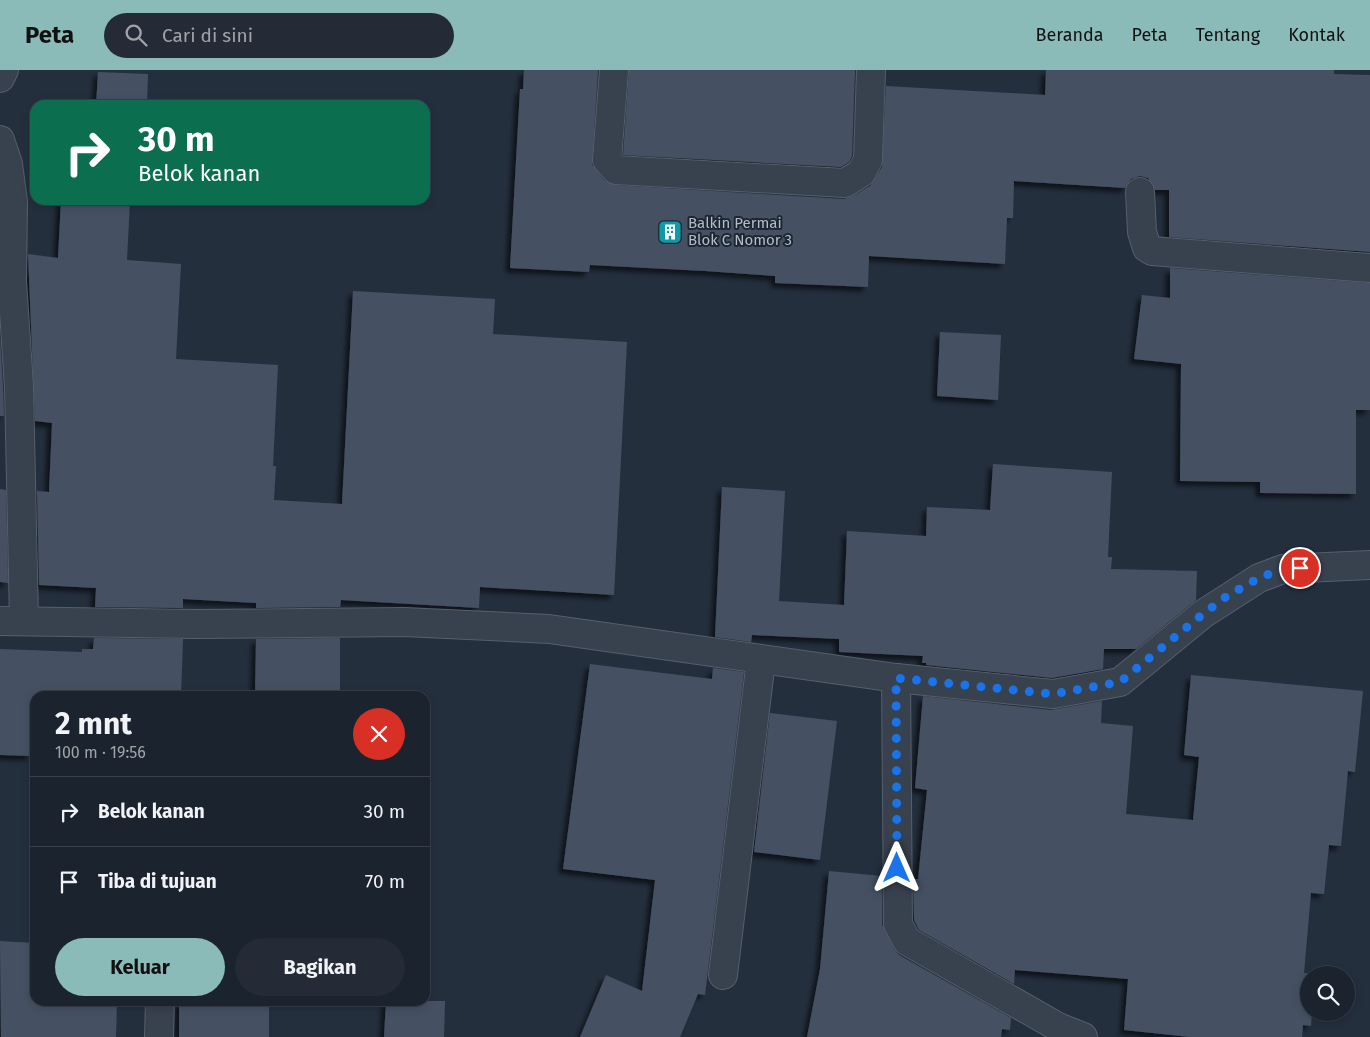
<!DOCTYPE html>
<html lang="id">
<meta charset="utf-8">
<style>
:root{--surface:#1b232e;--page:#242b36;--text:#f1f3f6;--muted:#a0a4aa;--line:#39404a;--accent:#8bbbb9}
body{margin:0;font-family:"Fira Sans",sans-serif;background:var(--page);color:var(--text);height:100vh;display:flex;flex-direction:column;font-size:19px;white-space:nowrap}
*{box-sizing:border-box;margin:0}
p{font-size:16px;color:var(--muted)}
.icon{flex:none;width:28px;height:28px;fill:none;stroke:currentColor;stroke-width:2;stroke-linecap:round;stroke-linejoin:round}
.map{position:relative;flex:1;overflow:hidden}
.drawer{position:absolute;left:30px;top:621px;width:400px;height:315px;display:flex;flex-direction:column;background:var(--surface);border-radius:15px;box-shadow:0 2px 8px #0003,0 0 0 1px var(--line)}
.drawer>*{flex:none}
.top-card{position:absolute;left:30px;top:30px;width:400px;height:105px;border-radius:15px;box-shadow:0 2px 8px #0003,0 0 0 1px var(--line);background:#0b6e4f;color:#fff;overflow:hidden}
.tools{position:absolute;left:1300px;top:896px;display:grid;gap:10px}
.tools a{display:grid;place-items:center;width:55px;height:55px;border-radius:50%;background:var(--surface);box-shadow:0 2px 8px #0003,0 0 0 1px var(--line);font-size:25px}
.pin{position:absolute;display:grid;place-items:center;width:42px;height:42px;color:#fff;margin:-21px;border:2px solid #fff;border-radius:50%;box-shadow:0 1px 5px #0007}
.me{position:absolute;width:55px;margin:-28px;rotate:0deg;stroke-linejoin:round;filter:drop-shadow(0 0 4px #0008)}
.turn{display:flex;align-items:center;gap:18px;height:105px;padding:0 25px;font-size:22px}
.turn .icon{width:65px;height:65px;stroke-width:2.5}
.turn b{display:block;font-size:35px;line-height:42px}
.round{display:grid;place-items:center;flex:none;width:52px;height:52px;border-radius:26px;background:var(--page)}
.headline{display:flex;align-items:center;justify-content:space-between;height:85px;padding:0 25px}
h1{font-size:30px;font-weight:700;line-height:38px}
.button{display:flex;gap:10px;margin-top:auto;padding:10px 25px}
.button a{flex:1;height:58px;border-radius:30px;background:var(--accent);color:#111;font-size:20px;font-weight:700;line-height:58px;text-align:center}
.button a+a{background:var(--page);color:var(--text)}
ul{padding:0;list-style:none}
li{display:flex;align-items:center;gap:15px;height:70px;padding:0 25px;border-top:1px solid var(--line)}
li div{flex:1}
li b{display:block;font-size:19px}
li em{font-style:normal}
header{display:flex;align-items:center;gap:30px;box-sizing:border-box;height:70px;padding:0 25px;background:var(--accent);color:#111}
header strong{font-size:24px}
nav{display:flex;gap:28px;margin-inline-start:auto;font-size:18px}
.search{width:350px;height:45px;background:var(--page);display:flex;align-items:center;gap:12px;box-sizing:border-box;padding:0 18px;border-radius:28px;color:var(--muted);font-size:19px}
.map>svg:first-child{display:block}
.building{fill:#455162;filter:url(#shadow)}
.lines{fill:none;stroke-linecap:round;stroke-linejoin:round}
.minor-casing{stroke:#565f6c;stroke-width:30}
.minor{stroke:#38414e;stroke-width:28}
.route{stroke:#1a73e8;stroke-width:9;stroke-dasharray:0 16.2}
.labels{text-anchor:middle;stroke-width:4;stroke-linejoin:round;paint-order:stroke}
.poi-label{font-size:15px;fill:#b4bcc9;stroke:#1d2633;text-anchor:start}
</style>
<header>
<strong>Peta</strong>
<div class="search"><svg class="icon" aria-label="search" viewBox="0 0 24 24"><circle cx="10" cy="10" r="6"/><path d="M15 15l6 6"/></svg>Cari di sini</div>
<nav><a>Beranda</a><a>Peta</a><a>Tentang</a><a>Kontak</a></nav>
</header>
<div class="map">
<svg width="1370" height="967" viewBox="0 0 1370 967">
<defs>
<filter id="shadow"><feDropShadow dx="-4.5" dy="4.5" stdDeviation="2.5" flood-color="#0009"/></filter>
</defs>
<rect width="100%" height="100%" fill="#242f3e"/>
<g class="building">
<polygon points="524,0 598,0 592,95 604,110 614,115 844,129 853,126 870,116 882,97 886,16 1045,25 1046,0 1334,0 1334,4 1370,5 1370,182 1169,167 1169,120 1155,120 1148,108 1140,106 1131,109 1125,118 1014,111 1013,148 1007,148 1005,194 869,186 868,217 775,213 775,206 705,201 590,195 589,202 510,198 520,19 523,19"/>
<polygon points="629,0 855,0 852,86 849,92 841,97 623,85"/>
<polygon points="98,2 148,4 147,35 96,35"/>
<polygon points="61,130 130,130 127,190 181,194 176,289 278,295 273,396 276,396 274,430 342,434 353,221 495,229 493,264 627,272 614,525 480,517 479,538 341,530 340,537 256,538 256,533 183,529 183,538 95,537 96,518 39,515 37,421 49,422 52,353 35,351 28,184 58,188"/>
<polygon points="1170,198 1370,213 1370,340 1356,340 1356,424 1260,423 1260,412 1180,411 1181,294 1134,289 1142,225 1170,228"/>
<polygon points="940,262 1001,265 998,330 937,326"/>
<polygon points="0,266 3,317 4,346 0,346"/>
<polygon points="993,394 1112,402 1108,487 1112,487 1111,499 1197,501 1196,530 1136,579 1104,579 1103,599 1052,608 926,595 926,593 922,593 923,586 839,582 839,569 752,565 751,572 715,567 722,417 785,421 779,531 844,535 847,461 926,466 927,437 990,440"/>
<polygon points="0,419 6,420 8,513 0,512"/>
<polygon points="94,568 183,569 181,626 32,626 31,686 0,685 0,579 82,582 82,579 93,579"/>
<polygon points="340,568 340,626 255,626 256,569"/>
<polygon points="590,594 712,609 713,598 744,602 705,925 698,924 680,967 580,967 606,905 642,921 655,810 563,799"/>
<polygon points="1191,605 1363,621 1355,702 1348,701 1341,776 1329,775 1324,824 1311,823 1304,903 1315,904 1309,905 1309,942 1312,942 1311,956 1303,955 1302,967 1190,967 1124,960 1128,909 1015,900 1014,914 919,860 914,850 913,809 918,809 927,720 915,718 923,626 1051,640 1102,631 1101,653 1133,656 1126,744 1193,750 1199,687 1184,685"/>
<polygon points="770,643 837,651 820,790 754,782"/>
<polygon points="829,801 882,806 882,855 894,879 899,885 1011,948 1010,960 1002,959 1001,967 807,967 820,899"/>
<polygon points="0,871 35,873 35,931 117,931 116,967 1,967"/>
<rect x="179" y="931" width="90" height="36"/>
<polygon points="386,931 445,931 444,967 384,967"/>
</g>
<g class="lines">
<g class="minor-casing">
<g id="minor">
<polyline points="614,0 607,90 616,100 845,113 861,103 868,90 871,0"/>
<polyline points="0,8 4,0"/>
<polyline points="0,70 8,94 13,132 12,211 19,316 24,551"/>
<polyline points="1140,122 1142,162 1147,178 1152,181 1370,198"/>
<polyline points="0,551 197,554 405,552 549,559 896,608 1053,624 1120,612 1203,544 1259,508 1283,499 1370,495"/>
<polyline points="896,608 898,854 907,871 1058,957 1083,967"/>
<polyline points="723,905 761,590"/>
<polyline points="159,967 160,931"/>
</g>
</g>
<use href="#minor" class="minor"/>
</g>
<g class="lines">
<polyline class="route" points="897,798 896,608 1053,624 1120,612 1203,544 1227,526 1259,508 1282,499 1300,498"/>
</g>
<defs>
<g id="building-square" transform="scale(1.25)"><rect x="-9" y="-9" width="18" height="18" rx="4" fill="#0f9aa8" stroke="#1d2633"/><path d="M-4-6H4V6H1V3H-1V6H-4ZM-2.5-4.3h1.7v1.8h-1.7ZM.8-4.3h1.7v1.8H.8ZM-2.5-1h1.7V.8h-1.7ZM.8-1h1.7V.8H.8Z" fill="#fff"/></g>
</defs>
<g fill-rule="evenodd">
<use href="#building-square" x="670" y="162"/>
</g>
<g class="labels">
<g class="poi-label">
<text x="688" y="158">Balkin Permai<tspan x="688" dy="17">Blok C Nomor 3</tspan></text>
</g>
</g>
</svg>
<div class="tools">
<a><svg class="icon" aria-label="search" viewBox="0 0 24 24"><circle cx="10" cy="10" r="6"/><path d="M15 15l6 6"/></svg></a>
</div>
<div class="pin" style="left:1300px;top:498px;background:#d93025"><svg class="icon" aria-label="arrive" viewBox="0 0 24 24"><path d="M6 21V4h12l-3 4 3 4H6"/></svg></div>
<svg class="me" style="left:897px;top:798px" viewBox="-20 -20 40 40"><path d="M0-17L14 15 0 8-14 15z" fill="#1a73e8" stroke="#fff" stroke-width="4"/></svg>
<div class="top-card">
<div class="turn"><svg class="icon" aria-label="right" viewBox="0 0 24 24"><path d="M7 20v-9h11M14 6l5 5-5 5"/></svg><div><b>30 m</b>Belok kanan</div></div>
</div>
<section class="drawer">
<div class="headline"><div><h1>2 mnt</h1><p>100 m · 19:56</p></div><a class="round" style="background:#d93025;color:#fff"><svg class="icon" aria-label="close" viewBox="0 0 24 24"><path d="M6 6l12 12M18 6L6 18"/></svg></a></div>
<ul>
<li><svg class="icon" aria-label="right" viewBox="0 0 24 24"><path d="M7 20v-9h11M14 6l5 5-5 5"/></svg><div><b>Belok kanan</b></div><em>30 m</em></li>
<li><svg class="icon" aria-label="arrive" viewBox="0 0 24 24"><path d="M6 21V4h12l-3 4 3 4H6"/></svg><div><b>Tiba di tujuan</b></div><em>70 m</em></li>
</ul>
<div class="button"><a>Keluar</a><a>Bagikan</a></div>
</section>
</div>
